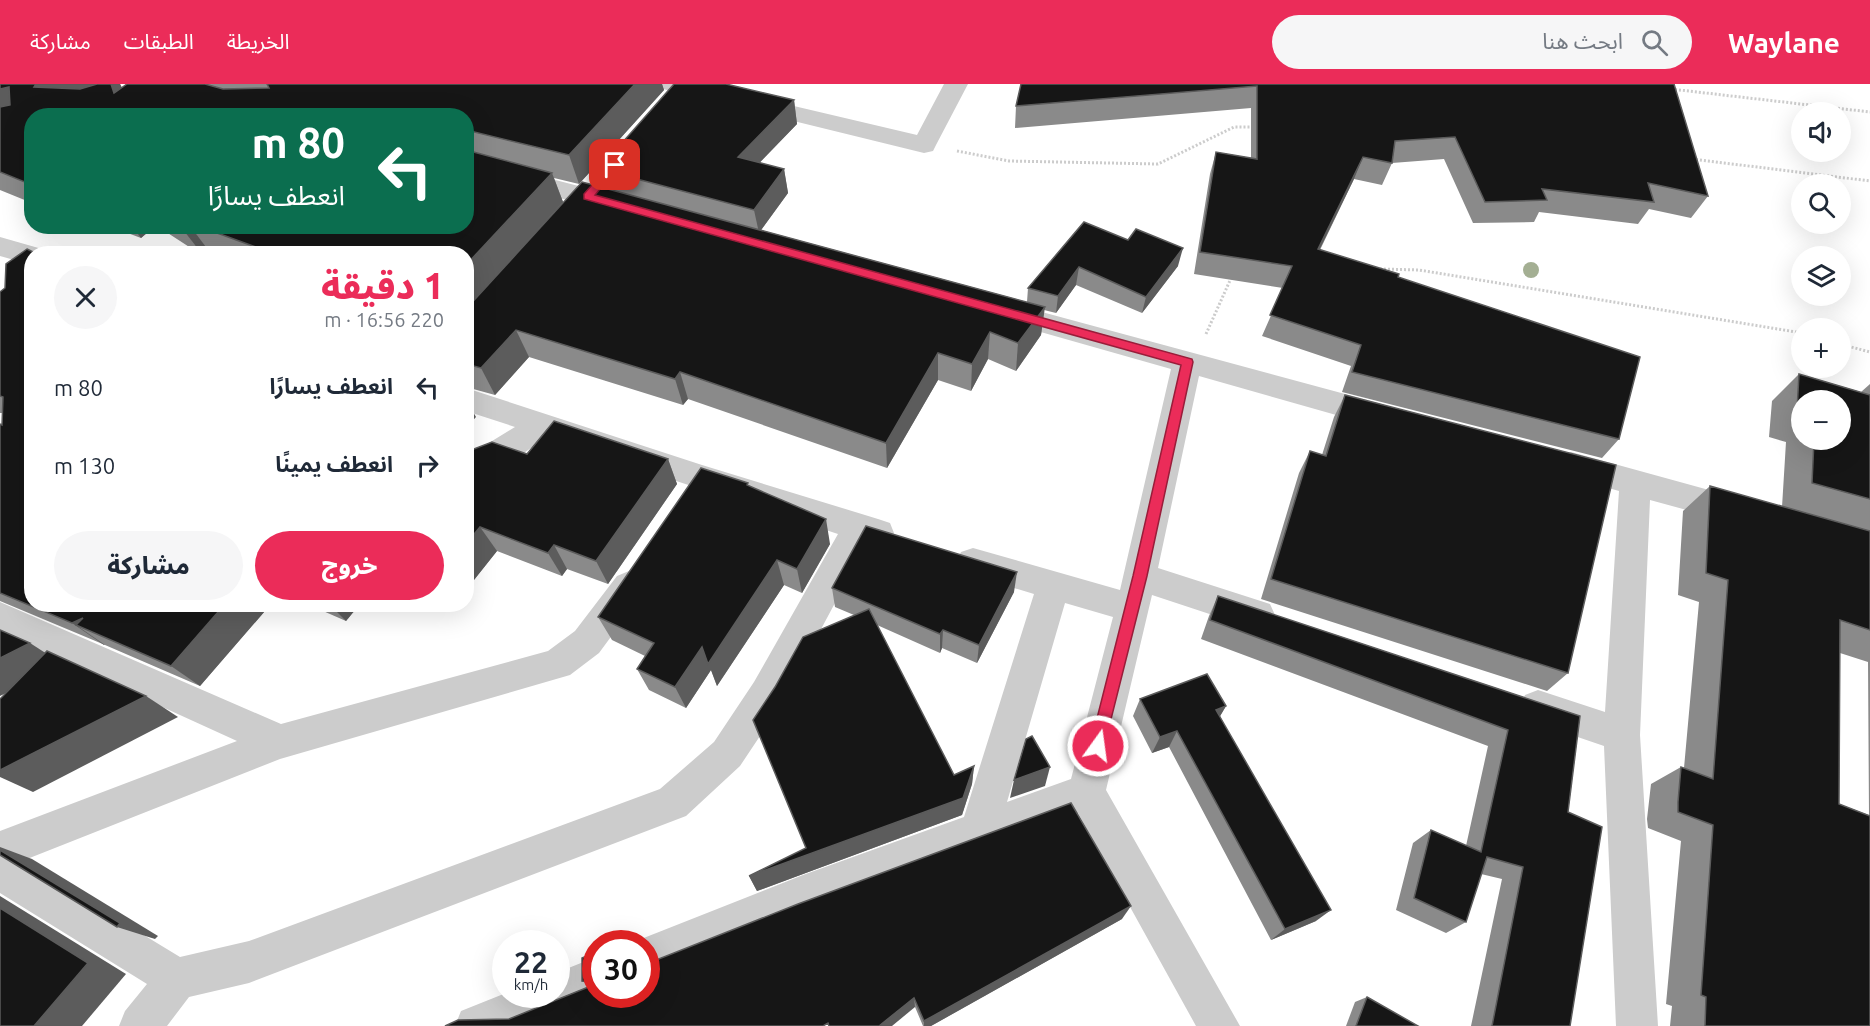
<!DOCTYPE html>
<html lang="ar">
<meta charset="utf-8">
<style>
:root{--surface:#fff;--page:#f6f6f7;--text:#1f2937;--muted:#747a83;--accent:#eb2c59}
body{margin:0;font-family:Ubuntu,"Noto Sans Arabic",sans-serif;background:var(--page);color:var(--text);direction:rtl;height:100vh;display:flex;flex-direction:column;font-size:22px;white-space:nowrap}
*{box-sizing:border-box;margin:0}
p{font-size:20px;color:var(--muted)}
.icon{flex:none;width:33px;height:33px;fill:none;stroke:currentColor;stroke-width:2;stroke-linecap:round;stroke-linejoin:round}
.map{position:relative;flex:1;overflow:hidden;direction:ltr}
.sheet{position:absolute;left:24px;top:162px;width:450px;height:366px;display:flex;flex-direction:column;background:var(--surface);border-radius:24px;box-shadow:0 6px 24px #0002;direction:rtl}
.sheet>*{flex:none}
.hud{position:absolute;left:24px;top:24px;width:450px;height:126px;border-radius:24px;box-shadow:0 6px 24px #0002;direction:rtl;background:#0b6e4f;color:#fff;overflow:hidden}
.controls{position:absolute;left:1791px;top:18px;display:grid;gap:12px}
.controls a{display:grid;place-items:center;width:60px;height:60px;border-radius:50%;background:var(--surface);box-shadow:0 6px 24px #0002;font-size:30px}
.speed{position:absolute;left:492px;top:846px;display:flex;gap:12px;font-size:30px;font-weight:700;text-align:center}
.speed>*{display:grid;place-content:center;width:78px;height:78px;border-radius:50%;background:var(--surface);box-shadow:0 6px 24px #0002;line-height:1}
.speed small{font-size:15px;font-weight:400}
.speed .limit{border:9px solid #d22;background:#fff;color:#111}
.pin{position:absolute;display:grid;place-items:center;width:51px;height:51px;color:#fff;margin:-26px;border-radius:12px;box-shadow:0 3px 9px #0006}
.me{position:absolute;width:66px;margin:-33px;rotate:14deg;stroke-linejoin:round;filter:drop-shadow(0 0 4px #0008)}
.turn{display:flex;align-items:center;gap:21px;height:126px;padding:0 30px;font-size:27px}
.turn .icon{width:78px;height:78px;stroke-width:2.5}
.turn b{display:block;font-size:42px;line-height:51px}
.round{display:grid;place-items:center;flex:none;width:63px;height:63px;border-radius:32px;background:var(--page)}
.head{display:flex;align-items:center;justify-content:space-between;height:102px;padding:0 30px}
h1{font-size:36px;font-weight:800;line-height:45px;color:var(--accent)}
.primary-button{display:flex;gap:12px;margin-top:auto;padding:12px 30px}
.primary-button a{flex:1;height:69px;border-radius:36px;background:var(--accent);color:#fff;font-size:24px;font-weight:800;line-height:69px;text-align:center}
.primary-button a+a{background:var(--page);color:var(--text)}
ul{padding:0;list-style:none}
li{display:flex;align-items:center;gap:18px;height:78px;padding:0 30px}
li div{flex:1}
li b{display:block;font-size:22px}
li em{font-style:normal}
header{display:flex;align-items:center;gap:36px;box-sizing:border-box;height:84px;padding:0 30px;background:var(--accent);color:#fff}
header strong{font-size:28px}
nav{display:flex;gap:33px;margin-inline-start:auto;font-size:21px}
.search{width:420px;height:54px;background:var(--page);display:flex;align-items:center;gap:15px;box-sizing:border-box;padding:0 21px;border-radius:33px;color:var(--muted);font-size:22px}
.map>svg:first-child{display:block}
.lines{fill:none;stroke-linecap:round;stroke-linejoin:round}
.path{stroke:#ccc;stroke-width:3;stroke-dasharray:2 2;stroke-linecap:butt}
.minor{fill:#ccc;fill-rule:evenodd}
.tree{fill:#a4af93}
.wall{fill:#8a8a8a;fill-rule:evenodd}
.shaded-wall{fill:#5c5c5c}
.building{fill:#161616;stroke:#5c5c5c;stroke-width:1.5}
.route{fill:#eb2c59;stroke:#991d3a;stroke-width:1.5}
</style>
<header>
<strong>Waylane</strong>
<div class="search"><svg class="icon" aria-label="search" viewBox="0 0 24 24"><circle cx="10" cy="10" r="6"/><path d="M15 15l6 6"/></svg>ابحث هنا</div>
<nav><a>الخريطة</a><a>الطبقات</a><a>مشاركة</a></nav>
</header>
<div class="map">
<svg width="1870" height="942" viewBox="0 0 1870 942">
<rect width="100%" height="100%" fill="#fff"/>
<g class="lines">
<g class="path">
<polyline points="1671,5 1870,28"/>
<polyline points="957,67 1009,77 1158,80 1234,43 1255,43"/>
<polyline points="1692,75 1870,97"/>
<polyline points="1380,185 1419,186 1802,249"/>
<polyline points="1206,250 1232,192"/>
<polyline points="1840,260 1870,268"/>
</g>
<g class="minor">
<polygon points="659,0 701,0 917,51 944,0 968,0 936,61 933,67 924,69 663,5"/>
<polygon points="466,73 625,114 629,120 625,126 616,129 466,89"/>
<polygon points="0,153 42,165 44,170 32,170 32,181 0,172"/>
<path d="M1001 217 1382 320 1393 324 1397 332 1393 340 1382 344 1199 292 1158 484 1270 520 1275 531 1270 542 1258 546 1152 511 1106 706 1240 942H1196L1078 729 803 831 646 894V860L631 859 803 791 964 733 1034 510 961 488 956 478 961 468 973 464 1120 506 1171 285 991 234 987 227 991 220ZM1065 519 1113 533 1071 695 1007 718Z"/>
<polygon points="466,304 702,381 878,435 890,439 894,449 890,459 878,463 867,459 780,622 740,682 686,732 249,899 189,913 167,942 119,942 125,927 147,900 0,809 0,747 237,657 0,549 0,518 281,640 548,567 575,547 617,492 629,487 641,492 646,502 641,512 599,569 570,591 280,675 22,777 180,873 249,857 660,705 714,658 754,598 838,450 545,354 507,381 466,399 466,373 515,343 466,327"/>
<polygon points="1571,368 1738,414 1749,418 1754,427 1749,436 1738,440 1650,416 1640,651 1658,942 1616,942 1604,662 1525,635 1520,623 1525,611 1538,606 1605,628 1619,407 1560,390 1555,381 1560,372"/>
<polygon points="596,873 596,910 606,910 528,942 455,942 461,927 506,909 556,910 556,889"/>
</g>
</g>
<circle class="tree" cx="1531" cy="186" r="8"/>
<g class="wall">
<polygon points="0,0 120,0 122,4 127,0 662,0 664,6 579,100 554,94 563,118 606,104 599,85 794,16 797,40 759,79 784,85 788,109 761,146 1027,218 1028,204 1084,138 1178,182 1142,229 1076,201 1056,229 1044,226 1041,251 1016,287 988,275 971,307 938,296 887,384 688,315 683,321 529,273 495,311 466,303 466,170 215,170 209,167 206,170 200,170 157,142 466,142 466,32 32,32 32,119 0,106"/>
<polygon points="1021,0 1674,0 1708,112 1691,134 1649,125 1638,140 1539,128 1534,138 1473,139 1444,75 1392,79 1382,101 1354,95 1320,166 1398,193 1619,355 1602,374 1342,308 1351,282 1262,252 1283,204 1194,190 1210,90 1216,68 1251,74 1251,24 1015,44 1016,22"/>
<polygon points="109,142 155,142 141,154"/>
<polygon points="5,204 32,520 271,520 200,602 105,561 0,517 0,340 2,341 3,329 0,329 0,208"/>
<path d="M1799 290 1861 308 1870 300V942H1670L1672 922 1666 920 1681 757 1648 744 1647 735 1651 700 1681 683 1684 684 1699 518 1678 511 1683 427 1710 402 1782 423 1786 358 1769 353 1772 317ZM1802 316 1840 356H1802ZM1840 569 1868 578 1869 731 1839 720Z"/>
<polygon points="1345,311 1568,589 1547,607 1261,515 1299,389 1310,367 1322,371 1334,333"/>
<polygon points="466,366 467,368 668,375 677,400 608,500 567,485 562,492 497,467 466,506"/>
<polygon points="749,402 830,460 802,509 784,501 717,602 711,586 686,624 649,606 637,585 645,572 612,556 598,533"/>
<polygon points="832,504 1014,508 977,579 942,564 940,569 877,541 954,691 974,682 972,700 962,731 757,807 749,792 806,764 753,636 854,531 835,523"/>
<polygon points="1218,512 1580,632 1568,728 1570,942 1471,942 1502,795 1481,790 1466,838 1446,849 1396,826 1413,759 1431,746 1466,762 1488,662 1201,555 1209,532"/>
<polygon points="307,520 360,520 346,537"/>
<polygon points="1140,615 1226,622 1220,632 1316,837 1271,856 1169,663 1152,669 1133,632"/>
<polygon points="1122,835 931,942 923,942 915,923 509,935 590,902 582,897 596,868 596,910"/>
<polygon points="1367,913 1418,942 1346,942 1355,918"/>
</g>
<g class="shaded-wall">
<polygon points="36,0 120,0 124,8 62,25 34,3"/>
<polygon points="635,0 662,0 664,6 579,100 569,71"/>
<polygon points="9,3 33,32 0,38 0,5"/>
<polygon points="794,16 797,40 742,97 738,73"/>
<polygon points="1363,73 1354,95 1309,187 1318,165"/>
<polygon points="784,85 788,109 759,149 754,126"/>
<polygon points="552,89 563,118 466,225 466,181"/>
<polygon points="132,142 155,142 141,154"/>
<polygon points="182,142 190,142 209,167 206,170 202,170 181,143"/>
<polygon points="1183,164 1178,182 1142,229 1146,213"/>
<polygon points="1079,183 1076,201 1056,229 1058,212"/>
<polygon points="1045,223 1041,251 1016,287 1018,259"/>
<polygon points="516,246 529,273 495,311 481,284"/>
<polygon points="990,248 988,275 971,307 972,280"/>
<polygon points="938,269 938,296 887,384 886,359"/>
<polygon points="680,288 688,315 683,321 675,295"/>
<polygon points="466,316 476,333 466,344"/>
<polygon points="668,375 677,400 608,500 596,477"/>
<polygon points="826,435 830,460 802,509 797,485"/>
<polygon points="480,443 497,467 466,506 466,460"/>
<polygon points="554,461 567,485 562,492 548,469"/>
<polygon points="777,476 784,501 717,602 711,586 686,624 675,603 702,563"/>
<polygon points="1017,488 1014,508 977,579 979,561"/>
<polygon points="225,520 271,520 200,602 171,582"/>
<polygon points="329,520 360,520 346,537"/>
<polygon points="83,534 76,541 105,561 104,561 72,539"/>
<polygon points="943,546 942,564 940,569 940,550"/>
<polygon points="30,559 64,581 0,612 0,574"/>
<polygon points="146,612 178,633 33,708 0,693 0,686"/>
<polygon points="1226,622 1216,639 1216,626"/>
<polygon points="1177,647 1169,663 1152,669 1160,653"/>
<polygon points="974,682 972,700 962,731 757,807 749,792"/>
<polygon points="1050,683 1045,702 1010,714 1014,696"/>
<polygon points="0,763 32,775 158,852 155,855 117,843 0,766"/>
<polygon points="0,812 126,890 82,942 34,942 0,824"/>
<polygon points="1131,822 1122,835 931,942 924,942 924,937"/>
<polygon points="1331,826 1316,837 1271,856 1285,845"/>
<polygon points="630,851 640,860 630,860"/>
<polygon points="914,914 915,923 892,942 879,942"/>
</g>
<g class="building">
<polygon points="0,0 36,0 34,3 80,5 97,0 111,0 114,9 127,0 205,0 223,5 269,4 267,0 635,0 569,71 466,46 466,32 241,32 238,30 235,32 32,32 32,101 0,88 0,23 10,21 9,3 0,5"/>
<polygon points="674,0 726,0 794,16 738,73 784,85 754,126 599,85"/>
<polygon points="1021,0 1674,0 1708,112 1648,99 1654,118 1542,105 1547,116 1485,118 1455,53 1395,57 1392,79 1363,73 1318,165 1399,190 1398,193 1640,273 1619,355 1352,288 1361,261 1270,231 1292,182 1200,168 1216,68 1257,75 1257,2 1016,22"/>
<polygon points="466,66 552,89 466,181 466,170 275,170 198,142 466,142"/>
<polygon points="582,98 1045,223 1018,259 990,248 972,280 938,269 886,359 680,288 675,295 516,246 481,284 466,280 466,225"/>
<polygon points="1084,138 1128,156 1136,145 1183,164 1146,213 1079,183 1058,212 1028,204"/>
<polygon points="27,165 37,170 32,170 32,520 225,520 171,582 76,541 83,534 72,539 0,509 0,340 2,341 3,313 0,312 0,208 5,204 6,180"/>
<polygon points="1799,290 1870,311 1870,415 1812,399 1814,356 1840,356 1840,316 1802,316 1802,328 1797,327"/>
<polygon points="1345,311 1616,381 1568,589 1271,495 1310,367 1326,372"/>
<polygon points="554,337 668,375 596,477 554,461 548,469 480,443 466,460 466,368 492,358 527,370"/>
<polygon points="701,384 748,399 747,401 826,435 797,485 777,476 708,580 702,563 675,603 637,585 654,559 598,533"/>
<polygon points="1710,402 1870,447 1870,546 1840,536 1839,720 1870,732 1870,942 1705,942 1706,913 1701,911 1713,741 1678,728 1678,718 1681,683 1713,695 1728,496 1706,489"/>
<polygon points="866,442 1017,488 979,561 943,546 940,550 832,504"/>
<polygon points="1218,512 1580,632 1568,728 1602,743 1570,942 1492,942 1523,783 1487,773 1466,838 1414,814 1431,746 1481,768 1508,646 1210,536"/>
<polygon points="869,525 954,691 974,682 963,714 749,792 806,764 753,636 775,603 803,553"/>
<polygon points="0,546 30,559 0,574"/>
<polygon points="47,567 146,612 0,686 0,615"/>
<polygon points="1207,590 1226,622 1216,626 1331,826 1285,845 1177,647 1160,653 1140,615"/>
<polygon points="1032,652 1050,683 1014,696 1026,655"/>
<polygon points="1071,719 1131,822 924,937 914,914 879,942 829,942 828,939 823,942 445,942 458,936 509,935 591,902 591,898 582,897 582,874 596,868 596,910 646,910 646,880 798,820"/>
<polygon points="0,766 120,839 117,843 0,771"/>
<polygon points="0,824 88,879 34,942 0,942"/>
<polygon points="630,851 630,860 612,860"/>
<polygon points="1367,913 1418,942 1356,942"/>
</g>
<polygon class="route" points="611,79 620,81 595,111 1192,275 1193,278 1147,492 1103,667 1098,669 1092,667 1090,662 1133,492 1181,281 584,115 584,110"/>
</svg>
<div class="controls">
<a><svg class="icon" aria-label="sound" viewBox="0 0 24 24"><path d="M4 9h4l5-4v14l-5-4H4zM17 9q2 3 0 6"/></svg></a>
<a><svg class="icon" aria-label="search" viewBox="0 0 24 24"><circle cx="10" cy="10" r="6"/><path d="M15 15l6 6"/></svg></a>
<a><svg class="icon" aria-label="layers" viewBox="0 0 24 24"><path d="M12 4l9 5-9 5-9-5zM3 14l9 5 9-5"/></svg></a>
<a>+</a>
<a>−</a>
</div>
<div class="speed"><div>22<small>km/h</small></div><div class="limit">30</div></div>
<div class="pin" style="left:615px;top:81px;background:#d93025"><svg class="icon" aria-label="arrive" viewBox="0 0 24 24"><path d="M6 21V4h12l-3 4 3 4H6"/></svg></div>
<svg class="me" style="left:1098px;top:662px" viewBox="-20 -20 40 40"><circle r="17" fill="#eb2c59" stroke="#fff" stroke-width="3"/><path d="M0-11L8 9 0 5-8 9z" fill="#fff"/></svg>
<div class="hud">
<div class="turn"><svg class="icon" aria-label="left" viewBox="0 0 24 24"><path d="M17 20v-9H6M10 6l-5 5 5 5"/></svg><div><b>80 m</b>انعطف يسارًا</div></div>
</div>
<section class="sheet">
<div class="head"><div><h1>1 دقيقة</h1><p>220 m · 16:56</p></div><a class="round"><svg class="icon" aria-label="close" viewBox="0 0 24 24"><path d="M6 6l12 12M18 6L6 18"/></svg></a></div>
<ul>
<li><svg class="icon" aria-label="left" viewBox="0 0 24 24"><path d="M17 20v-9H6M10 6l-5 5 5 5"/></svg><div><b>انعطف يسارًا</b></div><em>80 m</em></li>
<li><svg class="icon" aria-label="right" viewBox="0 0 24 24"><path d="M7 20v-9h11M14 6l5 5-5 5"/></svg><div><b>انعطف يمينًا</b></div><em>130 m</em></li>
</ul>
<div class="primary-button"><a>خروج</a><a>مشاركة</a></div>
</section>
</div>
